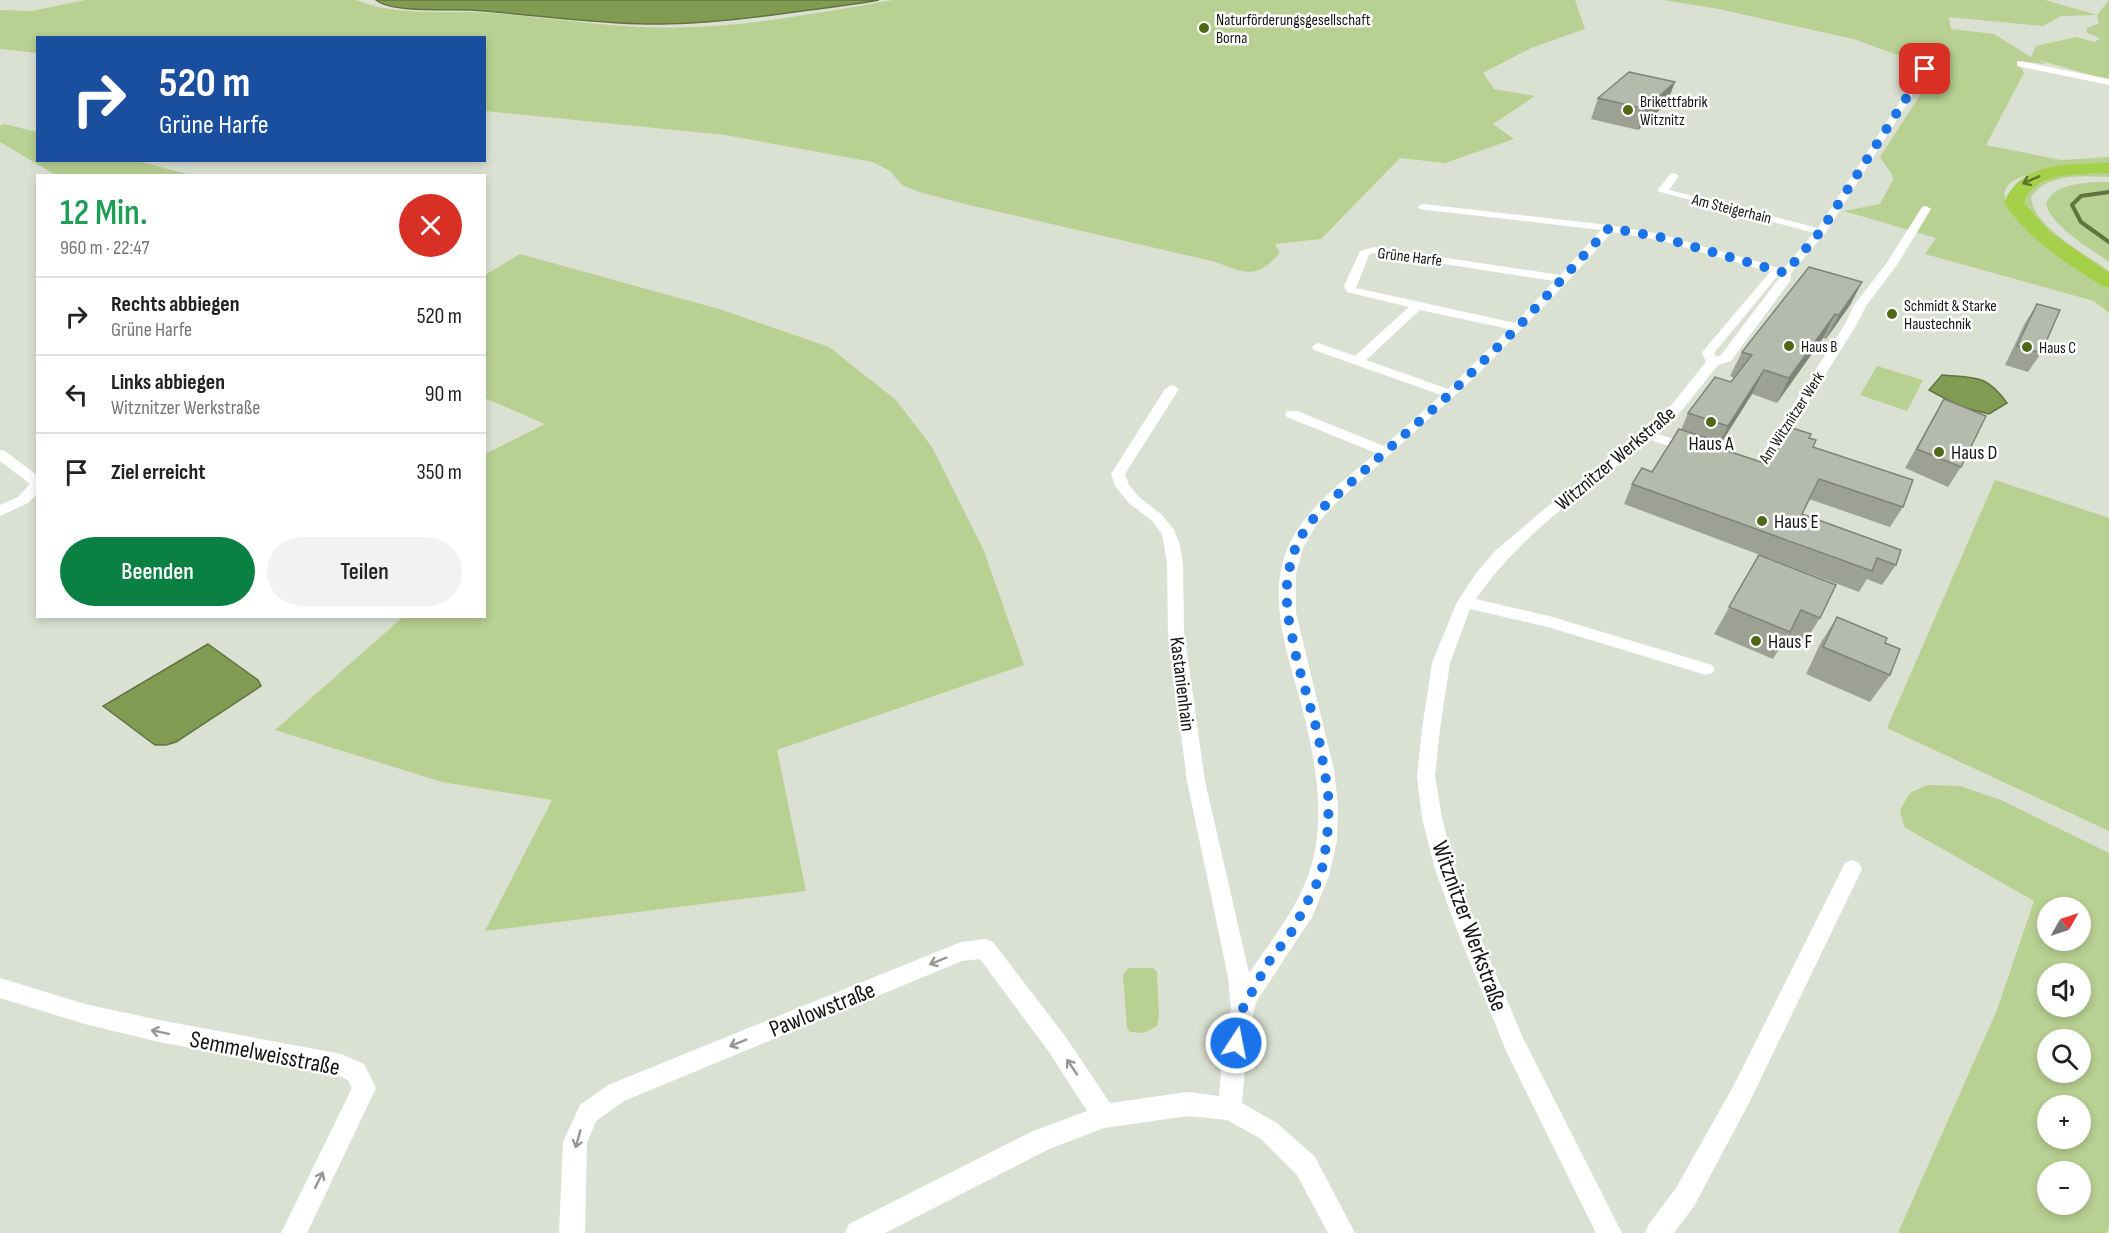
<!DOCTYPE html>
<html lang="de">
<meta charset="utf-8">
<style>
:root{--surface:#fff;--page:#f2f2f2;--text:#222;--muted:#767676;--line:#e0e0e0;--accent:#0b8043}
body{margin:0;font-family:"Sofia Sans Condensed",sans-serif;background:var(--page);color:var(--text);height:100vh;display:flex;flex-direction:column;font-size:22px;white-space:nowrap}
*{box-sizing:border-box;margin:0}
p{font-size:20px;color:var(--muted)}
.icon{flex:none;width:33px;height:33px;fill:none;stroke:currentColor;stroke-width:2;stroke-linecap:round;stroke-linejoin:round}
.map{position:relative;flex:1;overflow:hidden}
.sheet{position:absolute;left:36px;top:174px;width:450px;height:444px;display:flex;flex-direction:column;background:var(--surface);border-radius:0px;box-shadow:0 3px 9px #0003}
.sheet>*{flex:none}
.guide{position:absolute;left:36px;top:36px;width:450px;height:126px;border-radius:0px;box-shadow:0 3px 9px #0003;background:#1a4fa0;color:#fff;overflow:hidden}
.needle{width:39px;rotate:51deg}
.fabs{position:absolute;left:2037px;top:897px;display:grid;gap:12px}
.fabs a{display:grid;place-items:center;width:54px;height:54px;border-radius:50%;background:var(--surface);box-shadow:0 3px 9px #0003;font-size:30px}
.pin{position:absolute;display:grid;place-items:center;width:51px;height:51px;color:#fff;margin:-26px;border-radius:12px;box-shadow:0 3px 9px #0006}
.me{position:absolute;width:66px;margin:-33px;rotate:11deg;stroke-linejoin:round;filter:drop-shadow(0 0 4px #0008)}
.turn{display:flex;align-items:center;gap:21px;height:126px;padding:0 24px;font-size:27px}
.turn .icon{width:78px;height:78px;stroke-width:2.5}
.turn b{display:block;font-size:42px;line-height:51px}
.round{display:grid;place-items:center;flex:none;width:63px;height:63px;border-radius:32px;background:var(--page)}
.head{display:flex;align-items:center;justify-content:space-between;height:102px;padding:0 24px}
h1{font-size:36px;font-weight:600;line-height:45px;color:#1e9e55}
.primary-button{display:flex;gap:12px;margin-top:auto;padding:12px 24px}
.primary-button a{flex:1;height:69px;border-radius:36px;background:var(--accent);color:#fff;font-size:24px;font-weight:600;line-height:69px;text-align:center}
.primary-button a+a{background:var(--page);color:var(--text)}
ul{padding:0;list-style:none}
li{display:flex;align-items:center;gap:18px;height:78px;padding:0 24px;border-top:2px solid var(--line)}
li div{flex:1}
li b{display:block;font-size:22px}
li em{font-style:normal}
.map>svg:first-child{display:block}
.green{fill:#b8d092;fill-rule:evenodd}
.water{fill:#819c52;stroke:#61743f;stroke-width:1.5}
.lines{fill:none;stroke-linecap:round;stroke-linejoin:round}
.stream{stroke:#61743f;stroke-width:4}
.minor{fill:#fff;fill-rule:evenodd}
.motorway{fill:#a4d04a;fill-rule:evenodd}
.wall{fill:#9ca194}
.shaded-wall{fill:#7f8378}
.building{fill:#b5bbac;stroke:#7f8378;stroke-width:1.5}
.oneway{stroke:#5c742e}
.oneway2{stroke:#969794}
.route{stroke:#1a73e8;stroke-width:10;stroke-dasharray:0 18}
.poi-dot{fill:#4f6818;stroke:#fff;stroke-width:2}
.labels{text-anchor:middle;stroke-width:5;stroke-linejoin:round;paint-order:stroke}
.far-poi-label{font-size:16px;fill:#151712;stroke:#fff;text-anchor:start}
.far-street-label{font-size:16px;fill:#151712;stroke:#fff}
.poi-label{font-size:20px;fill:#151712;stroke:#fff;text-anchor:start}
.street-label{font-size:20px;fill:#151712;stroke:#fff}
.near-street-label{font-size:24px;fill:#151712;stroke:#fff}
</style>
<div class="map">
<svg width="2109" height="1233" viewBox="0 0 2109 1233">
<rect width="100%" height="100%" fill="#dbe1d2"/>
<g class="green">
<path d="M85 0H356C398 17 446 10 491 13 542 17 593 25 645 27 727 31 812 14 893 0H1575L1585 29 1531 48 1483 73 1494 89 1535 96 1493 124 1514 139 1445 163 1400 158 1321 239 1275 244 1280 253C1257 279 1245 274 1216 262L969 205 919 192 902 185 890 171 873 162 725 135 485 111 484 38H38L37 53 0 49V10L32 11Z"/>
<path d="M1663 0H2045L2097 15 2109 0V80L2038 60 2046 64 2016 61 2024 73 1986 145 2061 160 2109 157V165C2082 168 2036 167 2013 181 1973 207 2090 276 2109 289V313L2094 301 1925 254 1936 238 1844 211 1880 204 1894 178 1880 157 1937 69 1853 39 1719 9ZM2097 15 2099 23 2087 28V33L2100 38 2095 42 2076 37 2036 46 2031 57 1994 34 1951 29 1949 17 2043 26 2061 16Z"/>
<polygon points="4,124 37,132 38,160 138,161 190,175 56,175 0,142 0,126"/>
<path d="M2109 171V177C2082 176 2048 173 2031 197 2033 227 2086 254 2109 271V276L2050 235 2023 207 2025 190C2047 172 2082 173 2109 171Z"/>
<path d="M2094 182H2109V262C2090 248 2050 226 2046 203 2055 185 2076 184 2094 182Z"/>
<polygon points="520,254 719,309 829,347 896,400 932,447 984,551 1024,665 777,750 806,891 485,931 552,800 442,782 275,730 403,617 484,616 485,454 545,424 485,398 485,275"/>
<polygon points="1877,366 1923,380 1907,411 1860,395"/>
<polygon points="1995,480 2109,518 2109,831 1887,728"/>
<path d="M1927 785 1960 786 2001 800 2109 853V1225L2107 1233H1898L1997 1010 2034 901 1904 827 1900 810 1910 793ZM2048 908H2080V940H2048ZM2048 974H2080V1006H2048ZM2048 1040H2080V1072H2048ZM2048 1106H2080V1138H2048ZM2048 1172H2080V1204H2048Z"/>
<polygon points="1128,968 1153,968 1157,972 1159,1017 1157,1026 1144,1033 1130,1032 1127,1028 1123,975"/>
</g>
<g class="water">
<path d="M376 0H879C846 6 813 9 780 14 736 20 693 25 648 24 588 23 530 14 470 10 449 9 391 13 376 0Z"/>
<path d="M1942 375C1976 378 1986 374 2007 403L1989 414 1961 407 1929 390Z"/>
<polygon points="208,644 258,680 261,686 176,742 166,745 155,745 103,706"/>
</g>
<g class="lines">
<polyline class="stream" points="2109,192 2081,196 2072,205 2081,222 2109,242"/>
<g class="minor">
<polygon points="2020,61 2109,79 2109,85 2017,66 2017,62"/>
<path d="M1925 66 1929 69 1826 232 1791 273 1790 281 1731 361 1718 365 1683 409 1658 434 1696 446 1698 449 1696 452H1686L1651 440C1589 488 1520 534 1476 599L1549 616 1712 665 1715 669 1712 673 1706 675 1548 627 1470 609 1450 663 1440 729 1435 776 1442 818 1454 866 1475 925 1523 1038 1622 1233H1596L1507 1053 1455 925 1434 866 1422 818 1417 776 1422 729 1432 663 1457 602 1477 572 1494 552 1547 507 1644 432 1673 403 1706 362 1702 353 1704 350 1770 272 1659 240 1612 232 1568 281 1475 377 1335 504 1317 524 1304 546 1296 573V613L1334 770 1338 805 1337 840 1329 876 1312 917 1256 1002 1248 1035 1242 1103 1277 1123 1315 1157 1355 1233H1328L1297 1175 1261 1139 1227 1120 1188 1116 1104 1128 1049 1149 885 1233H845L849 1224 1033 1131 1087 1111 1049 1052 980 959 962 961 624 1101 596 1121 587 1143 585 1233H559L563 1142 580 1105 608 1085 961 942 985 939 993 942 1065 1036 1110 1103 1188 1092 1219 1096 1223 1047 1231 1010 1228 977 1187 781 1168 632 1167 564 1164 545 1162 534 1152 521 1129 503 1115 486 1111 474 1165 389 1172 385 1179 389 1125 474 1129 485 1139 497 1162 515 1174 530 1180 545 1183 564 1184 632 1205 781 1249 973C1276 933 1306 899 1315 850 1323 806 1315 761 1305 719 1291 661 1261 594 1293 537 1313 502 1346 479 1376 453L1287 417 1285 414 1287 411H1297L1384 446 1441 395 1314 350 1312 347 1318 343 1355 356 1409 307 1347 292 1344 286 1360 251 1374 247 1560 275 1601 230 1419 209 1418 207 1423 204 1609 225 1660 234 1783 269 1814 233 1657 191 1670 174 1674 173 1679 176 1669 190 1818 228 1921 69ZM1374 253 1554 281 1515 323 1356 288 1369 255ZM1780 277 1721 355 1716 357 1714 353 1776 278ZM1420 310 1509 329 1448 389 1366 360Z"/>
<polygon points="1926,206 1931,209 1897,265 1866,306 1857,324 1766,469 1753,474 1738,471 1736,468 1738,465 1756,463 1845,324 1854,305 1886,264 1922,207"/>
<polygon points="0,450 5,451 38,476 38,493 28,503 0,516 0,505 18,497 30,484 0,461"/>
<polygon points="1852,860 1859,863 1862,869 1750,1101 1694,1206 1674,1233 1645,1233 1649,1224 1676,1188 1734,1085 1845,863"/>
<polygon points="0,978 85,1004 159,1020 341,1054 364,1064 376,1088 307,1233 281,1233 352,1088 348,1080 339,1076 159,1042 85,1024 0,998"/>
</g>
<path class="motorway" d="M2109 163V173C2081 175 2034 170 2024 203L2051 233 2109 273V288L2102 286C2065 262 2029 240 2004 203 2020 161 2072 164 2109 163Z"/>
</g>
<g class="wall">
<polygon points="1598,98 1667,103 1638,130 1591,119"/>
<polygon points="1862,282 1850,305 1826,339 1823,338 1777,403 1752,394 1718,448 1767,464 1809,438 1813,447 1903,507 1890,527 1809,499 1802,514 1896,565 1882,585 1867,579 1859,592 1624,504 1632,484 1652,472 1681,430 1688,413 1731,382 1735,378 1730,376 1742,352"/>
<polygon points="2037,304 2041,353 2028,372 2005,365 2025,323"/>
<polygon points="1944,399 1961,467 1948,487 1905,468 1932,419"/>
<polygon points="1759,555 1820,618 1803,645 1786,638 1773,659 1714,634"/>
<polygon points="1837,617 1885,643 1890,675 1870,702 1806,674 1820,644"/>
</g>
<g class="shaded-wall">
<polygon points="1675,82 1667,103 1638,130 1645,109"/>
<polygon points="1862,282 1850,305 1826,339 1839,315"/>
<polygon points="1835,314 1823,338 1777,403 1789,378"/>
<polygon points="1764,370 1752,394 1716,451 1728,426"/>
</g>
<g class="building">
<polygon points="1629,72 1675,82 1645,109 1598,98"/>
<polygon points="1809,267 1862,282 1839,315 1835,314 1789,378 1764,370 1728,426 1688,413 1715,377 1731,382 1752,355 1742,352"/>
<polygon points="2037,304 2060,310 2041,353 2017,346"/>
<polygon points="1944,399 1986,416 1961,467 1917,449"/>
<polygon points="1792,428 1811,434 1809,438 1816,440 1813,447 1913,480 1903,507 1819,479 1802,514 1901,550 1896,565 1877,558 1872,571 1632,484 1642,468 1652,472 1679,429 1719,442 1716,447 1767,464"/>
<polygon points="1759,555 1836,585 1820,618 1801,610 1790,632 1729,607"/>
<polygon points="1837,617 1887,638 1885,643 1900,649 1890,675 1823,647"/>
</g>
<defs><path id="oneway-shaft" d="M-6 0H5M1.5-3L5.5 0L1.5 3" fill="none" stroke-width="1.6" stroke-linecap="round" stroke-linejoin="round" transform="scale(1.5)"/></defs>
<use class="oneway" href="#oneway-shaft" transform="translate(2031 180) rotate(156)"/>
<g class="oneway2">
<use href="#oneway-shaft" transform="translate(938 961) rotate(158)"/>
<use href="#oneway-shaft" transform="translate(160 1032) rotate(-168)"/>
<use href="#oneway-shaft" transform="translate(738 1043) rotate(158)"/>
<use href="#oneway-shaft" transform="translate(1072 1067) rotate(-124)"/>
<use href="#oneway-shaft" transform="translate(578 1139) rotate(106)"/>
<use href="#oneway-shaft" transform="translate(319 1180) rotate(-64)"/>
</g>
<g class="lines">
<polyline class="route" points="1236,1043 1242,1010 1268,963 1293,930 1321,875 1327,840 1329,802 1326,780 1318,734 1297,661 1287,611 1287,581 1292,556 1301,536 1319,511 1450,394 1518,327 1609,228 1660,237 1785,273 1821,231 1925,69"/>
</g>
<g class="poi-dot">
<circle cx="1204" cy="28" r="6"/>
<circle cx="1628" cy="110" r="6"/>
<circle cx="1892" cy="314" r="6"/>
<circle cx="1789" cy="346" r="6"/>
<circle cx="2027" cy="347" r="6"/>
<circle cx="1711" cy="422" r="6"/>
<circle cx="1939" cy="452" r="6"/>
<circle cx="1762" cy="521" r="6"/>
<circle cx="1756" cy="641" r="6"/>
</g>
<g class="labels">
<g class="far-poi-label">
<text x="1216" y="25">Naturförderungsgesellschaft<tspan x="1216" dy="18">Borna</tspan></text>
<text x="1640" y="107">Brikettfabrik<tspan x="1640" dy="18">Witznitz</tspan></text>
<text x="1904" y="311">Schmidt &amp; Starke<tspan x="1904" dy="18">Haustechnik</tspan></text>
<text x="1801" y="352">Haus B</text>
<text x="2039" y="353">Haus C</text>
</g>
<g class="far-street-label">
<text transform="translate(1732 208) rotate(14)" y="6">Am Steigerhain</text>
<text transform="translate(1410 256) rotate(7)" y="6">Grüne Harfe</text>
<text transform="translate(1791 417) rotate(-57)" y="6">Am Witznitzer Werk</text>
</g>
<g class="poi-label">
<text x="1711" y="450" text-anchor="middle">Haus A</text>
<text x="1951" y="459">Haus D</text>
<text x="1774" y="528">Haus E</text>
<text x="1768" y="648">Haus F</text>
</g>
<g class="street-label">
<text transform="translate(1615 458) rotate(-40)" y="7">Witznitzer Werkstraße</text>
<text transform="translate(1183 684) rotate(83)" y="7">Kastanienhain</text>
</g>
<g class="near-street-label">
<text transform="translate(1470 926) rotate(70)" y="8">Witznitzer Werkstraße</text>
<text transform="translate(822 1009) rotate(-22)" y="8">Pawlowstraße</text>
<text transform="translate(265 1053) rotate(11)" y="8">Semmelweisstraße</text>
</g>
</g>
</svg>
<div class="fabs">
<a><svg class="needle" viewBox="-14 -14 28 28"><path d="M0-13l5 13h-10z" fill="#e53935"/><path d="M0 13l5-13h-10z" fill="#767676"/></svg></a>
<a><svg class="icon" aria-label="sound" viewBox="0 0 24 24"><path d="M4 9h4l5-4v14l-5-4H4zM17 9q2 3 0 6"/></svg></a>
<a><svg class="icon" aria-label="search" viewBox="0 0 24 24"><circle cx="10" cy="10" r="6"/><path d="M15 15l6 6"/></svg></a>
<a>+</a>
<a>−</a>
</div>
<div class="pin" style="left:1925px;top:69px;background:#d93025"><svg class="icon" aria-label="arrive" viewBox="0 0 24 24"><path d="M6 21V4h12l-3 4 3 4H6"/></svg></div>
<svg class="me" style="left:1236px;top:1043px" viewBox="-20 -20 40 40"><circle r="17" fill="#1a73e8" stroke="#fff" stroke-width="3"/><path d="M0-11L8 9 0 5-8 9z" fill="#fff"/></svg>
<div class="guide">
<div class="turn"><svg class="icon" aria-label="right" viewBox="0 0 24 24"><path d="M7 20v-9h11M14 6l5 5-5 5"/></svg><div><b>520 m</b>Grüne Harfe</div></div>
</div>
<section class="sheet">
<div class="head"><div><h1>12 Min.</h1><p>960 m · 22:47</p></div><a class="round" style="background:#d93025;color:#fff"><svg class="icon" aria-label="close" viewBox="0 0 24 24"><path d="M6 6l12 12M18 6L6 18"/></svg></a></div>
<ul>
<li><svg class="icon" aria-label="right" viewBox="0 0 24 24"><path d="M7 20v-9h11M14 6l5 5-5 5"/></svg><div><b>Rechts abbiegen</b><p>Grüne Harfe</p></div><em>520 m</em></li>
<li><svg class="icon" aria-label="left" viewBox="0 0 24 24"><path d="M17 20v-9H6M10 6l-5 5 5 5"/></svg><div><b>Links abbiegen</b><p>Witznitzer Werkstraße</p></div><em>90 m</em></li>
<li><svg class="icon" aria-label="arrive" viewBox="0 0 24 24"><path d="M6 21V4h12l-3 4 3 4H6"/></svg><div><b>Ziel erreicht</b></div><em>350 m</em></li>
</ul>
<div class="primary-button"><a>Beenden</a><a>Teilen</a></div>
</section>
</div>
